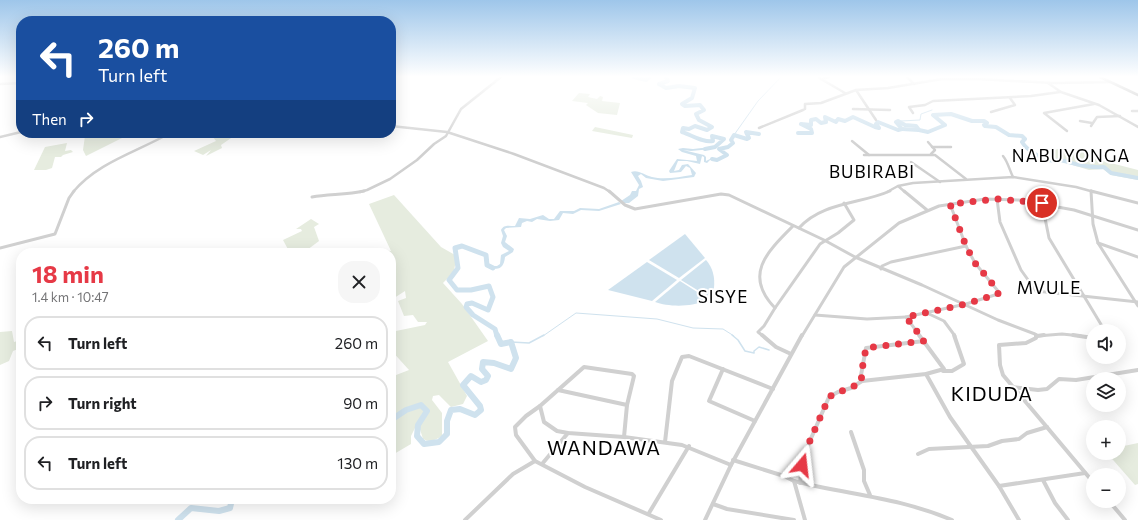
<!DOCTYPE html>
<meta charset="utf-8">
<style>
:root{--surface:#fff;--page:#f6f6f6;--text:#202124;--muted:#757577;--line:#e0e0e0;--accent:#e63946}
body{margin:0;font-family:Commissioner,sans-serif;background:var(--page);color:var(--text);height:100vh;display:flex;flex-direction:column;font-size:15px;white-space:nowrap}
*{box-sizing:border-box;margin:0}
p{font-size:13px;color:var(--muted)}
.icon{flex:none;width:22px;height:22px;fill:none;stroke:currentColor;stroke-width:2;stroke-linecap:round;stroke-linejoin:round}
.map{position:relative;flex:1;overflow:hidden}
.sheet{position:absolute;left:16px;top:248px;width:380px;height:256px;display:flex;flex-direction:column;background:var(--surface);border-radius:16px;box-shadow:0 4px 16px #0002}
.sheet>*{flex:none}
.banner{position:absolute;left:16px;top:16px;width:380px;height:122px;border-radius:16px;box-shadow:0 4px 16px #0002;background:#1a4fa0;color:#fff;overflow:hidden}
.controls{position:absolute;left:1086px;top:324px;display:grid;gap:8px}
.controls a{display:grid;place-items:center;width:40px;height:40px;border-radius:50%;background:var(--surface);box-shadow:0 4px 16px #0002;font-size:20px}
.pin{position:absolute;display:grid;place-items:center;width:34px;height:34px;color:#fff;margin:-17px;border:2px solid #fff;border-radius:50%;box-shadow:0 1px 4px #0007}
.me{position:absolute;width:44px;margin:-22px;rotate:17deg;stroke-linejoin:round;filter:drop-shadow(0 0 3px #0008)}
.turn{display:flex;align-items:center;gap:14px;height:84px;padding:0 16px;font-size:18px}
.turn .icon{width:52px;height:52px;stroke-width:2.5}
.turn b{display:block;font-size:28px;line-height:34px}
.then{display:flex;align-items:center;height:38px;padding:0 16px;background:#0003;gap:8px;font-size:15px}
.round{display:grid;place-items:center;flex:none;width:42px;height:42px;border-radius:16px;background:var(--page)}
.head{display:flex;align-items:center;justify-content:space-between;height:68px;padding:0 16px}
h1{font-size:24px;font-weight:700;line-height:30px;color:var(--accent)}
ul{padding:0;list-style:none}
li{display:flex;align-items:center;gap:12px;height:54px;margin:0 8px 6px;padding:0 8px;border:2px solid var(--line);border-radius:16px}
li div{flex:1}
li b{display:block;font-size:15px}
li em{font-style:normal}
.map>svg:first-child{display:block}
.green{fill:#e6ecdf}
.water{fill:#cfe2ee}
.lines{fill:none;stroke-linecap:round;stroke-linejoin:round}
.stream-far1{stroke:#cfe2ee;stroke-width:1}
.stream{stroke:#cfe2ee;stroke-width:1.5}
.river-far2{stroke:#cfe2ee;stroke-width:4}
.river-far1{stroke:#cfe2ee;stroke-width:5}
.river{stroke:#cfe2ee;stroke-width:6}
.minor-far2{stroke:#d0d0d0;stroke-width:2.5}
.minor-far1{stroke:#d0d0d0;stroke-width:3}
.minor{stroke:#d0d0d0;stroke-width:4}
.major{stroke:#ababab;stroke-width:2.5}
.route{stroke:#e63946;stroke-width:7;stroke-dasharray:0 12.6}
.labels{text-anchor:middle;stroke-width:4;stroke-linejoin:round;paint-order:stroke}
.quarter-label{font-size:17px;letter-spacing:1px;fill:#000;stroke:#fff}
.near-quarter-label{font-size:20px;letter-spacing:1px;fill:#000;stroke:#fff}
</style>
<div class="map">
<svg width="1138" height="520" viewBox="0 0 1138 520">
<rect width="100%" height="100%" fill="#fff"/>
<g class="green">
<polygon points="579,93 590,94 588,97 597,99 600,96 603,97 602,101 620,103 617,115 598,113 586,105 588,103 572,101"/>
<polygon points="595,127 633,135 632,138 592,131"/>
<polygon points="100,133 97,138 119,136 122,138 86,156 83,150 85,136"/>
<polygon points="210,133 234,133 234,136 221,145 222,148 206,156 211,150 203,155 194,151 216,141"/>
<polygon points="67,143 65,151 71,150 73,152 63,155 61,157 55,157 52,168 46,170 34,170 45,147"/>
<polygon points="1057,149 1068,151 1077,150 1096,154 1099,160 1138,170 1138,180 1111,175 1103,169 1089,170 1053,159 1051,153"/>
<path d="M394 195 441 247 455 255C456 271 454 272 443 283L462 304 488 341 448 362 467 396 463 404 451 407 439 395 433 396 432 400 442 413V436C435 440 430 443 423 439L419 426 426 415 422 414 411 436V444L394 454 391 451V377L409 370 391 350V332L425 325 427 322H418L413 315 404 316 398 301 406 298 405 291 391 300V253H349L361 248 391 251 369 204Z"/>
<polygon points="311,219 319,224 314,227 319,241 303,253 290,253 283,240 302,231 301,229 296,229"/>
<polygon points="12,331 14,342 21,340 21,353 18,349 13,351 9,361 0,365 0,332"/>
<polygon points="1138,443 1138,484 1135,485 1107,453 1119,453 1119,447"/>
</g>
<g class="water">
<path d="M711 147 712 149 691 151 683 150 704 155 706 157V161L710 159 717 160H710L707 163 704 162V157L702 156 700 164 687 161H678L674 171 679 170 682 165 688 164 696 173 694 177 663 181 646 178 641 174 638 176 641 181 643 187 639 189 638 196 629 203H623L621 201 630 195 632 191H636L639 185 631 172C638 169 644 175 652 177 664 180 680 177 692 175L690 168 686 166 681 172 670 173 669 171 677 159 697 161 696 156 682 152 678 149 683 148 693 149Z"/>
<path d="M619 202 621 204 599 211 581 210 573 214 563 213 559 220 550 221 537 219 532 222 527 221 522 223 521 227 506 228 504 230 507 236 505 242 514 249 513 252 505 257C504 268 498 272 488 266H497L500 264 501 255 509 251 503 247 501 243 503 236 501 230C504 224 509 226 515 226L519 218 530 219 543 215 549 219H554L560 211H574L580 208 599 209Z"/>
<polygon points="685,234 705,258 679,278 649,260"/>
<path d="M706 260C713 268 715 277 714 288L707 296 681 280Z"/>
<polygon points="647,262 677,280 652,301 608,290"/>
<path d="M680 281 705 297 704 301C692 307 668 307 655 302Z"/>
</g>
<g class="lines">
<g class="stream-far1">
<polyline points="901,121 920,120 921,114 932,110"/>
<polyline points="734,135 758,101 781,77"/>
<polyline points="543,336 576,313 657,319 693,328 723,329 734,336"/>
</g>
<g class="stream">
<polyline points="732,335 738,340 745,351 754,353 754,351 759,347 769,350"/>
<polyline points="511,342 529,343 544,335"/>
</g>
<g class="river-far2">
<polyline points="634,77 646,80 649,77"/>
<path d="M666 77 668 81 659 84 666 88 679 86 695 88 692 98 682 104 685 106 700 105 704 110 696 114 699 120 712 127 707 130 695 126 689 129 683 128 682 132C692 135 703 143 713 141L712 136 724 139 715 147 705 149"/>
<polyline points="902,129 919,130"/>
<path d="M798 133H812L811 129 801 124 811 125V120L816 119 821 123 826 122 825 117 836 122 838 119 845 121 853 117 875 127 879 128 876 124 878 122 898 130 902 129 896 122 898 121 905 125 916 126 919 130 928 132 945 125 933 115 951 114 972 121H984L987 123 984 125 985 126 996 127 1009 135 1022 136 1025 139 1022 142C1027 150 1038 157 1048 160 1052 161 1056 160 1060 160 1078 164 1085 168 1104 167L1111 173 1138 178"/>
<polyline points="712,159 717,160 727,155 719,149 728,147 733,143 731,140 734,135 747,139 749,138 746,132 759,134"/>
</g>
<polyline class="river-far1" points="493,268 487,265 486,255 462,246 455,248 458,268 449,280 457,290 471,290 489,286 493,297 488,310 472,303 467,304 466,307 473,315 495,329 497,336"/>
<g class="river">
<polyline points="391,420 406,410 421,405 427,411 418,425 417,436 424,444 439,442 447,434 447,421 451,410 460,409 475,415 481,410 480,406 463,385 471,376 481,382 486,380 488,376 482,369 483,362 494,363 511,369 516,358 511,342 501,344 497,335"/>
<polyline points="178,520 191,508 219,511 230,508 232,499"/>
</g>
<g class="minor-far2">
<polyline points="819,77 821,79 829,77"/>
<polyline points="907,77 914,84"/>
<polyline points="821,79 845,93"/>
<polyline points="1048,83 1061,92 1099,105 1138,127"/>
<polyline points="0,84 21,83"/>
<polyline points="856,90 876,120"/>
<polyline points="853,109 890,110"/>
<polyline points="1132,111 1138,111"/>
<polyline points="991,112 1015,105 1010,98"/>
<polyline points="913,113 909,107 925,105 933,101 1031,96 1060,92"/>
<polyline points="1080,121 1092,123"/>
<polyline points="391,126 447,132 514,154 604,188 610,192"/>
<polyline points="1091,126 1097,117 1120,116"/>
<polyline points="759,128 803,110 805,109 805,104 821,103 856,90 888,88 942,79 977,79 1054,83 1110,82"/>
<polyline points="1067,131 1044,113 1094,104"/>
<polyline points="117,134 119,133"/>
<polyline points="0,137 21,132"/>
<polyline points="852,141 869,155"/>
<polyline points="928,142 935,150 931,154"/>
<polyline points="932,147 951,147"/>
<polyline points="864,155 935,155 966,179"/>
<path d="M1003 156C1008 162 1009 169 1013 177"/>
<polyline points="911,162 940,182"/>
<path d="M73 192C98 162 137 152 170 133"/>
<polyline points="360,192 367,190 390,179 417,160 434,144 446,136 461,109 501,77"/>
<polyline points="887,192 898,186"/>
<polyline points="905,192 898,186 913,183 1013,177 1076,187 1094,192"/>
</g>
<g class="minor-far1">
<polyline points="609,191 625,205 635,209 721,194 729,195 824,240 855,257 922,285 998,320 1035,334 1037,336"/>
<polyline points="904,191 927,210"/>
<polyline points="1091,191 1093,224 1098,243 1138,306"/>
<polyline points="1091,191 1138,203"/>
<path d="M312 197C329 194 347 195 364 191"/>
<polyline points="997,199 1000,222 1021,270 1036,291 1138,302"/>
<polyline points="1042,203 1049,238 1105,331"/>
<path d="M799 228C822 202 861 204 890 191"/>
<polyline points="1098,243 1138,257"/>
<polyline points="0,248 55,234 69,198 74,191"/>
<polyline points="881,269 882,266 891,262 966,246"/>
<polyline points="775,308 820,244 838,233 854,220 844,203"/>
<polyline points="929,314 944,321 955,336"/>
<polyline points="815,315 867,319 906,317"/>
<path d="M763 336 758 332 764 326 775 308C743 275 767 252 793 226"/>
<polyline points="802,336 844,267 899,223 939,206 985,199 1019,200 1074,210 1138,230"/>
<polyline points="920,336 906,317 966,304 998,294 998,291 975,263 966,246 950,204"/>
<polyline points="1037,336 1062,334 1081,336"/>
</g>
<g class="minor">
<polyline points="762,335 776,347 791,354"/>
<polyline points="1036,335 1036,338 1026,343 999,345 1000,365 1003,375 1093,482"/>
<polyline points="1073,335 1093,338"/>
<polyline points="1037,336 1044,335"/>
<polyline points="723,369 709,401 755,421"/>
<polyline points="943,371 952,371 964,364 954,335"/>
<polyline points="926,374 950,417 999,486 1019,520"/>
<polyline points="862,381 861,375 866,348 924,341"/>
<polyline points="1012,387 1038,390 1047,389 1059,379 1076,380 1138,370"/>
<polyline points="558,390 627,405 624,437"/>
<polyline points="627,405 634,376 632,374 584,367 540,406 544,422 557,431 568,433 624,437 682,445 731,465"/>
<polyline points="540,406 526,416 515,427 516,435 535,461 585,487 661,520"/>
<polyline points="851,432 864,470 864,481 870,495"/>
<polyline points="665,442 672,381 682,357 689,356 773,389"/>
<polyline points="918,454 929,449 988,446 1002,441 1019,439 1027,433 1047,427"/>
<polyline points="733,460 784,476 794,481 805,520"/>
<polyline points="542,464 568,433"/>
<polyline points="1043,480 1055,503 1068,520"/>
<path d="M794 481C849 495 898 497 952 520"/>
<polyline points="800,483 802,465 809,443 829,397 838,392 851,388 862,381 926,374 944,369 919,335"/>
<polyline points="999,486 1085,473"/>
<polyline points="1109,501 1125,520"/>
<polyline points="713,504 727,509 794,520"/>
<polyline points="649,513 689,446"/>
<polyline points="465,520 513,474 535,461"/>
<polyline points="705,520 731,465 802,335"/>
</g>
<polyline class="major" points="1100,77 1138,95"/>
</g>
<linearGradient id="sky" x2="0" y2="1"><stop stop-color="#9ec6ea"/><stop offset="0.51" stop-color="#fff"/><stop offset="1" stop-color="#fff" stop-opacity="0"/></linearGradient>
<rect width="1138" height="150" fill="url(#sky)"/>
<g class="lines">
<polyline class="route" points="802,465 809,443 829,397 838,392 851,388 862,381 861,375 866,348 924,341 906,317 966,304 998,294 998,291 995,287 975,263 966,246 950,204 997,199 1042,203"/>
</g>
<g class="labels">
<g class="quarter-label">
<text x="1071" y="162">NABUYONGA</text>
<text x="872" y="178">BUBIRABI</text>
<text x="1049" y="294">MVULE</text>
<text x="723" y="303">SISYE</text>
</g>
<g class="near-quarter-label">
<text x="992" y="401">KIDUDA</text>
<text x="604" y="455">WANDAWA</text>
</g>
</g>
</svg>
<div class="controls">
<a><svg class="icon" aria-label="sound" viewBox="0 0 24 24"><path d="M4 9h4l5-4v14l-5-4H4zM17 9q2 3 0 6"/></svg></a>
<a><svg class="icon" aria-label="layers" viewBox="0 0 24 24"><path d="M12 4l9 5-9 5-9-5zM3 14l9 5 9-5"/></svg></a>
<a>+</a>
<a>−</a>
</div>
<div class="pin" style="left:1042px;top:203px;background:#d93025"><svg class="icon" aria-label="arrive" viewBox="0 0 24 24"><path d="M6 21V4h12l-3 4 3 4H6"/></svg></div>
<svg class="me" style="left:802px;top:465px" viewBox="-20 -20 40 40"><path d="M0-17L14 15 0 8-14 15z" fill="#e63946" stroke="#fff" stroke-width="4"/></svg>
<div class="banner">
<div class="turn"><svg class="icon" aria-label="left" viewBox="0 0 24 24"><path d="M17 20v-9H6M10 6l-5 5 5 5"/></svg><div><b>260 m</b>Turn left</div></div>
<div class="then">Then<svg class="icon" aria-label="right" viewBox="0 0 24 24"><path d="M7 20v-9h11M14 6l5 5-5 5"/></svg></div>
</div>
<section class="sheet">
<div class="head"><div><h1>18 min</h1><p>1.4 km · 10:47</p></div><a class="round"><svg class="icon" aria-label="close" viewBox="0 0 24 24"><path d="M6 6l12 12M18 6L6 18"/></svg></a></div>
<ul>
<li><svg class="icon" aria-label="left" viewBox="0 0 24 24"><path d="M17 20v-9H6M10 6l-5 5 5 5"/></svg><div><b>Turn left</b></div><em>260 m</em></li>
<li><svg class="icon" aria-label="right" viewBox="0 0 24 24"><path d="M7 20v-9h11M14 6l5 5-5 5"/></svg><div><b>Turn right</b></div><em>90 m</em></li>
<li><svg class="icon" aria-label="left" viewBox="0 0 24 24"><path d="M17 20v-9H6M10 6l-5 5 5 5"/></svg><div><b>Turn left</b></div><em>130 m</em></li>
</ul>
</section>
</div>
